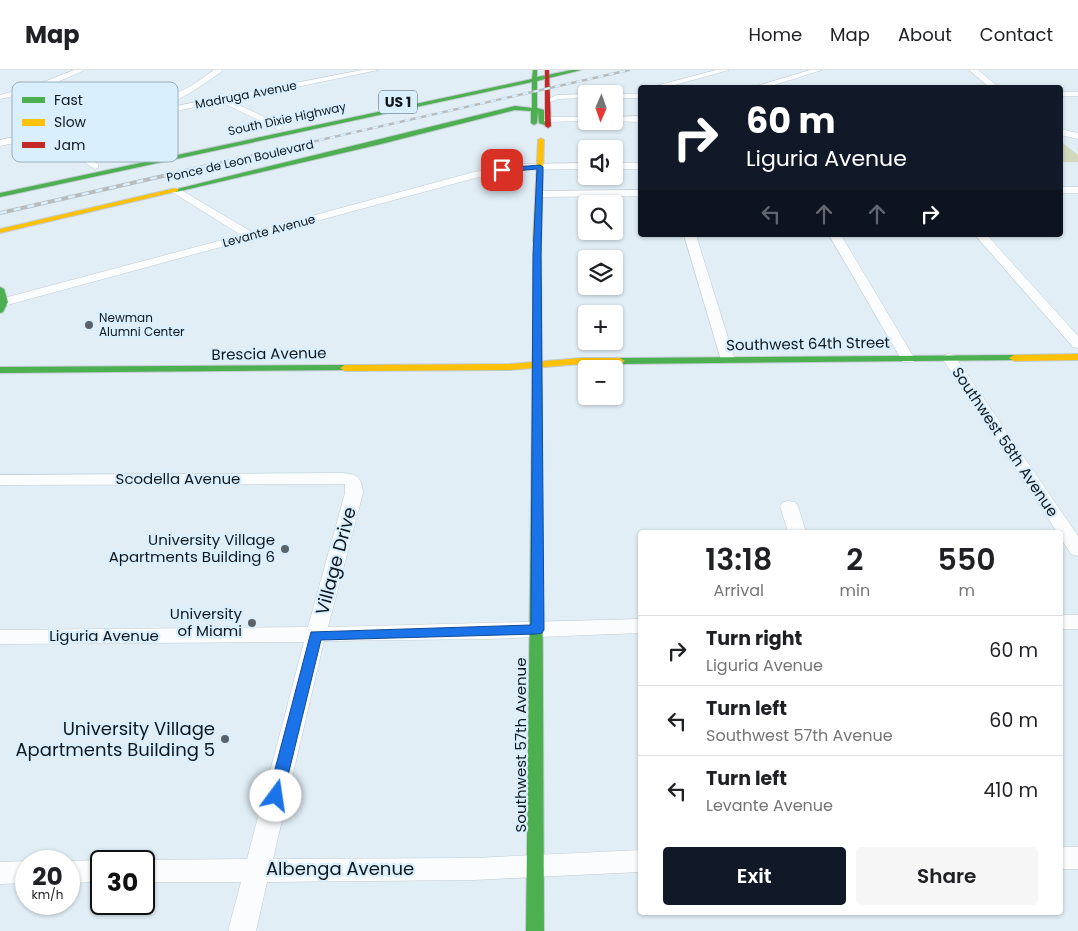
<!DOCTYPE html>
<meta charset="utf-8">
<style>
:root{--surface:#fff;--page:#f6f6f6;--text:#202124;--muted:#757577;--line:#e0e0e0;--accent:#111827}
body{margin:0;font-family:Poppins,sans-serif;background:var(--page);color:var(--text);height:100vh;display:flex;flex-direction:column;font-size:19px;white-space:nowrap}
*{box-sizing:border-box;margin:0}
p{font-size:16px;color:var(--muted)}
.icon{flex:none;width:28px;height:28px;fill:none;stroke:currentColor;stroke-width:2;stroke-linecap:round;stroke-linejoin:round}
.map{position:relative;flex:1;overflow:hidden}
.panel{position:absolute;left:638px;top:460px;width:425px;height:385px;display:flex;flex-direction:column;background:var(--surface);border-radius:5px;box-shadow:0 1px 4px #0004}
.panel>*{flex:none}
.hud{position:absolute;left:638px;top:15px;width:425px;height:152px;border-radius:5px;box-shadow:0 1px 4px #0004;background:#111827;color:#fff;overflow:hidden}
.needle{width:32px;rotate:182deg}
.controls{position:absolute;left:578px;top:15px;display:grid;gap:10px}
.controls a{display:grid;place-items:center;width:45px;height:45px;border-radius:5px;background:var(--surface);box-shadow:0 1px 4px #0004;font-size:25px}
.speed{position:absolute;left:15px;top:780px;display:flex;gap:10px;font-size:25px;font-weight:700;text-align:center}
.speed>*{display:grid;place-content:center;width:65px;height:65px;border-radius:50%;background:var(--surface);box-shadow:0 1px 4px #0004;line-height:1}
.speed small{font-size:12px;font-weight:400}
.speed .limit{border:2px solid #111;border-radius:8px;background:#fff;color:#111}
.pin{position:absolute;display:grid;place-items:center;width:42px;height:42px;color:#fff;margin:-21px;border-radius:10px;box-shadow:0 2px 8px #0006}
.me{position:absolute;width:55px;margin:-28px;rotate:14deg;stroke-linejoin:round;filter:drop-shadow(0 0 4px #0008)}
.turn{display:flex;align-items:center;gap:18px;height:105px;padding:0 25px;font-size:22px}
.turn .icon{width:65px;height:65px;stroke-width:2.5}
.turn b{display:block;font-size:35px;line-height:42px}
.lanes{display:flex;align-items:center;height:48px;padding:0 25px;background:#0003;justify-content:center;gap:25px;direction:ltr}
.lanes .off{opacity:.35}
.eta{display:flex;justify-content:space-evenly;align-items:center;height:85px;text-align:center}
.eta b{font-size:30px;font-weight:600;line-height:35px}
.primary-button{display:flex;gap:10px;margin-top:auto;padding:10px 25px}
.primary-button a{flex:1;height:58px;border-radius:5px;background:var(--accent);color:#fff;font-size:20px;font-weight:600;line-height:58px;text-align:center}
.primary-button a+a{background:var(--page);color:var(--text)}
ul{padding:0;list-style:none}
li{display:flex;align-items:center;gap:15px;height:70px;padding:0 25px;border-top:1px solid var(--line)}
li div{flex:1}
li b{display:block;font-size:19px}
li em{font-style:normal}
header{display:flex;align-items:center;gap:30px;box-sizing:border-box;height:70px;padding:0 25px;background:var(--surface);border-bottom:1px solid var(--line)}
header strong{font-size:24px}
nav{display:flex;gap:28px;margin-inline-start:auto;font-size:18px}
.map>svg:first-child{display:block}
.green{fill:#d2d9bc}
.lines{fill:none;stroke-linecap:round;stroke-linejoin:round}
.street-casing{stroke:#c1cbd2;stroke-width:1}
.fast-casing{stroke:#c1cbd2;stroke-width:2}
.slow-casing{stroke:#c1cbd2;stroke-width:2}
.jam-casing{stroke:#c1cbd2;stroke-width:2}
.street{fill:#fafcfe;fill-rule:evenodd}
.fast{fill:#4caf50;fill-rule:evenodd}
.slow{fill:#ffc107;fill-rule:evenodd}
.jam{fill:#c62828;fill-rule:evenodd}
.rail-far1-casing{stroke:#b8bcbe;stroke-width:2.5}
.rail-casing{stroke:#b8bcbe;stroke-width:4}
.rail-far1{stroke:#d9effe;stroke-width:2;stroke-dasharray:5.5;stroke-linecap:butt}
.rail{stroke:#d9effe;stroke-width:2.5;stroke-dasharray:7;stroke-linecap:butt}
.route{fill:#1a73e8;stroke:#114b97}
.poi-dot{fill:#5a6369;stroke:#d9effe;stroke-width:2}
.labels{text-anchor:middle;stroke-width:4.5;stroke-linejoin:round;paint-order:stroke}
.far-street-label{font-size:12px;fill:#11181d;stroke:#d9effe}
.far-poi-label{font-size:12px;fill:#11181d;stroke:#d9effe;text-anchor:start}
.shield{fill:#d9effe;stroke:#4d5860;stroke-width:1}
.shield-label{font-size:14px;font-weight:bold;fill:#11181d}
.street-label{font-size:15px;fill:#11181d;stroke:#d9effe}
.poi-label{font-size:15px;fill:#11181d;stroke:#d9effe;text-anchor:end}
.near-street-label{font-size:18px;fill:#11181d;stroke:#d9effe}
.near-poi-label{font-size:18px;fill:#11181d;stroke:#d9effe;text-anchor:end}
.key{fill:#d9effe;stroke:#9daeba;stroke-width:1}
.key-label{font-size:14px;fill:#11181d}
</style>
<header>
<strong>Map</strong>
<nav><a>Home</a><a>Map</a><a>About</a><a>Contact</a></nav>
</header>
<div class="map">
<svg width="1078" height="861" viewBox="0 0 1078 861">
<rect width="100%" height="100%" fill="#e1eef6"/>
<polygon class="green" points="1060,71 1078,85 1078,92 1060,92"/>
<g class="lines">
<g class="street-casing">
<g id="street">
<polygon points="74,0 85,0 37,21 0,29 0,25 31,17"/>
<path d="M214 0H223C213 9 163 43 153 35L191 16Z"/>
<polygon points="362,0 378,0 230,31 282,55 283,57 279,60 221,32 55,65 98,94 98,98 95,99 45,67 0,76 0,70"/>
<polygon points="716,0 729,0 664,18 648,18"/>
<polygon points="810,0 822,0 765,18 750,18"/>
<polygon points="969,0 978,0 1000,18 990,18"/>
<rect x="1060" y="22" width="18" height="4"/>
<polygon points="587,24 586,28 558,29 548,33 544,31 557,25"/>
<polygon points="613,24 640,24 640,28 614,28"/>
<polygon points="640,46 640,52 610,51 614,51 614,47"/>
<polygon points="548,47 586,47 586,51 590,51 545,52 544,50"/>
<polygon points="1060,59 1078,63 1078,69 1060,65"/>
<polygon points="586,93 586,99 523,100 475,108 0,237 0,229 241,165 172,122 171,120 176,117 252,162 474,102 523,94"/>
<rect x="614" y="93" width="26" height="6"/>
<rect x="1060" y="117" width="18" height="6"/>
<polygon points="640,120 640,126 539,127 534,124 539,121"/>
<polygon points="684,165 696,165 735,290 733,293 723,293 721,290"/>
<polygon points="829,165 841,165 915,289 913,292 903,292 901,289"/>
<polygon points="975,165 987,165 1078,266 1078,278 1073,277"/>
<polygon points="949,284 954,285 1078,466 1078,486 1071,484 1060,467 1060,462 1057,462 942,288 944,285"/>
<path d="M339 403C355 403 362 406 363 423L328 557 640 549V563L488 569 324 571 273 789 474 788 640 780V802L474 810 267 812 256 861H228L241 812H144V791H140L144 790 247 789 304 572 0 574V560L308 557 345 423V414L0 415V405Z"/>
<polygon points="789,431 795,432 798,436 806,462 788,462 780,436 783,432"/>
<rect x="1060" y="545" width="18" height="14"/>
<rect x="1060" y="777" width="18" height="22"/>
<polygon points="101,790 105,791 101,791 101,812 69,813 69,791 67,791"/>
<polygon points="26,791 26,813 0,814 0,792 26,791 28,791"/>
</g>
</g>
<g class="fast-casing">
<g id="fast">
<polygon points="533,0 537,0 537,7 572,0 581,0 537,11 537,38 544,40 544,51 550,55 550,57 539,53 538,41 537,53 534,55 531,53 531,41 515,40 381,74 176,122 173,120 515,36 532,38 532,12 0,127 0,123 532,9"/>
<polygon points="534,169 541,171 544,861 526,861"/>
<polygon points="0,217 4,219 8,232 3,242 0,243"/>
<polygon points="1014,285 1019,288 1017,290 620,294 615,291 620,288"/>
<polygon points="345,295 348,296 348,300 0,303 0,297"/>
</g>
</g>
<g class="slow-casing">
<g id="slow">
<polygon points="541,68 544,70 541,171 537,173 533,171 538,70"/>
<polygon points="176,118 178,119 178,121 0,163 0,159"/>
<polygon points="1078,284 1078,290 1014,291 1009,288 1014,285"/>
<polygon points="581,288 620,288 625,291 620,294 581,294 510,300 345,301 340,298 345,295 510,294"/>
</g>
</g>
<g class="jam-casing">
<polygon id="jam" points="545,0 549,0 551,56 548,58 545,56"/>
</g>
<use href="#street" class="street"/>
<use href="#fast" class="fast"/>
<use href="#slow" class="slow"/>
<use href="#jam" class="jam"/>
<g class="rail-far1-casing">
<polyline id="rail-far1" points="201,97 629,0"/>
</g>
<g class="rail-casing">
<polyline id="rail" points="0,143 207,96"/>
</g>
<use href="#rail-far1" class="rail-far1"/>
<use href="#rail" class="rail"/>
</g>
<polygon class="route" points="540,95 543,97 541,185 544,560 542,563 537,564 321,570 283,726 281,731 276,733 270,731 268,726 311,562 531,555 533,185 537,99 502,102 498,100 502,98"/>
<g class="poi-dot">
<circle cx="89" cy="255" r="5"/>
<circle cx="285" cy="479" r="5"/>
<circle cx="252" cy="553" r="5"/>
<circle cx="225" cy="669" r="5"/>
</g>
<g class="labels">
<g class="far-street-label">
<text transform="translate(246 25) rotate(-11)" y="4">Madruga Avenue</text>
<text transform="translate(287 49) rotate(-12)" y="4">South Dixie Highway</text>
<text transform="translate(240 91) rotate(-13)" y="4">Ponce de Leon Boulevard</text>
<text transform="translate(269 161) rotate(-15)" y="4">Levante Avenue</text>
</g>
<g class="far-poi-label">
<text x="99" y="252">Newman<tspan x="99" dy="14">Alumni Center</tspan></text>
</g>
<rect class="shield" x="379" y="20.5" width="38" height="23" rx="4"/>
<g class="shield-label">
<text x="398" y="37">US 1</text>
</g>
<g class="street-label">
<text transform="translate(808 274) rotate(-1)" y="5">Southwest 64th Street</text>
<text transform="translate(269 284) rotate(-1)" y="5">Brescia Avenue</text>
<text transform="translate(1005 372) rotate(56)" y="5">Southwest 58th Avenue</text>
<text x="178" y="414">Scodella Avenue</text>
<text x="104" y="571">Liguria Avenue</text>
<text transform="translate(521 675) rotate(-90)" y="5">Southwest 57th Avenue</text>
</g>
<g class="poi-label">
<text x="275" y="475">University Village<tspan x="275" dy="17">Apartments Building 6</tspan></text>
<text x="242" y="549">University<tspan x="242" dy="17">of Miami</tspan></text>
</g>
<g class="near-street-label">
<text transform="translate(336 491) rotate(-75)" y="6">Village Drive</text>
<text x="340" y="805">Albenga Avenue</text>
</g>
<g class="near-poi-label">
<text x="215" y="665">University Village<tspan x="215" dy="21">Apartments Building 5</tspan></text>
</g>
</g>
<rect x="12" y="12" width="166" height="80" rx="8" class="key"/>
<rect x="22" y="27" width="23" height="6" fill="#4caf50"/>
<rect x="22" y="49" width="23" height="7" fill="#ffc107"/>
<rect x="22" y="72" width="23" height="6" fill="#c62828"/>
<g class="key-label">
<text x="54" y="35">Fast</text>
<text x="54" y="57">Slow</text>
<text x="54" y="80">Jam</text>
</g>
</svg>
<div class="controls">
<a><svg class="needle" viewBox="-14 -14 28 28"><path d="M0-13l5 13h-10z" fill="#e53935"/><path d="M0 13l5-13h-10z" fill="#757577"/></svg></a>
<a><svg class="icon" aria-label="sound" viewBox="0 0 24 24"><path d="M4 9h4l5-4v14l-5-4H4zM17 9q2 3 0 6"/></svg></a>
<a><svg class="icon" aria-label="search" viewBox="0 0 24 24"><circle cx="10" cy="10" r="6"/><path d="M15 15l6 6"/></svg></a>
<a><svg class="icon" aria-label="layers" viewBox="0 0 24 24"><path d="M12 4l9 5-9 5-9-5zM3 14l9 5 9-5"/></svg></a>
<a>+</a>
<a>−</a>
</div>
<div class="speed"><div>20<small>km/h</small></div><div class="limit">30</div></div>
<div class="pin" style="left:502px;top:100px;background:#d93025"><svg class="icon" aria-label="arrive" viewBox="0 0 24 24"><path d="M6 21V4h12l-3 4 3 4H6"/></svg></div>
<svg class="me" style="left:276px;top:726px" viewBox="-20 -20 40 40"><circle r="19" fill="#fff"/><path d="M0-13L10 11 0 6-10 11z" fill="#1a73e8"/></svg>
<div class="hud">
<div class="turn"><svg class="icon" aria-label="right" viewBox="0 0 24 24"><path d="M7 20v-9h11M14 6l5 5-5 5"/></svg><div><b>60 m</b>Liguria Avenue</div></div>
<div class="lanes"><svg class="icon off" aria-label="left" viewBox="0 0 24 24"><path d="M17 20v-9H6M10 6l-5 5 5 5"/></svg><svg class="icon off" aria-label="ahead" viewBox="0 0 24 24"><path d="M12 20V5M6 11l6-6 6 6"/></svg><svg class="icon off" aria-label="ahead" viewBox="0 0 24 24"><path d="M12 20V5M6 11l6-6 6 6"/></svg><svg class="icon" aria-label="right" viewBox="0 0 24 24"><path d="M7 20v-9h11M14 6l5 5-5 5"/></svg></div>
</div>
<section class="panel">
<div class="eta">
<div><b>13:18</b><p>Arrival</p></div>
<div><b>2</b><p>min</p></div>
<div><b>550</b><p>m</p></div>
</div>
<ul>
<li><svg class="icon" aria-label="right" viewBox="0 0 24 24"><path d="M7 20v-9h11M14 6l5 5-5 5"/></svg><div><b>Turn right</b><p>Liguria Avenue</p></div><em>60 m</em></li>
<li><svg class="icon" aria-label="left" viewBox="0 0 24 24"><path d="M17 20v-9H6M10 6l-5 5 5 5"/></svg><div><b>Turn left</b><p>Southwest 57th Avenue</p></div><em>60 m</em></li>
<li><svg class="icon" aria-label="left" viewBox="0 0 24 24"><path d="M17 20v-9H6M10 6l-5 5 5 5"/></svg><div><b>Turn left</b><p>Levante Avenue</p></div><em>410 m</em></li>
</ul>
<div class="primary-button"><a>Exit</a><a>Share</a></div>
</section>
</div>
